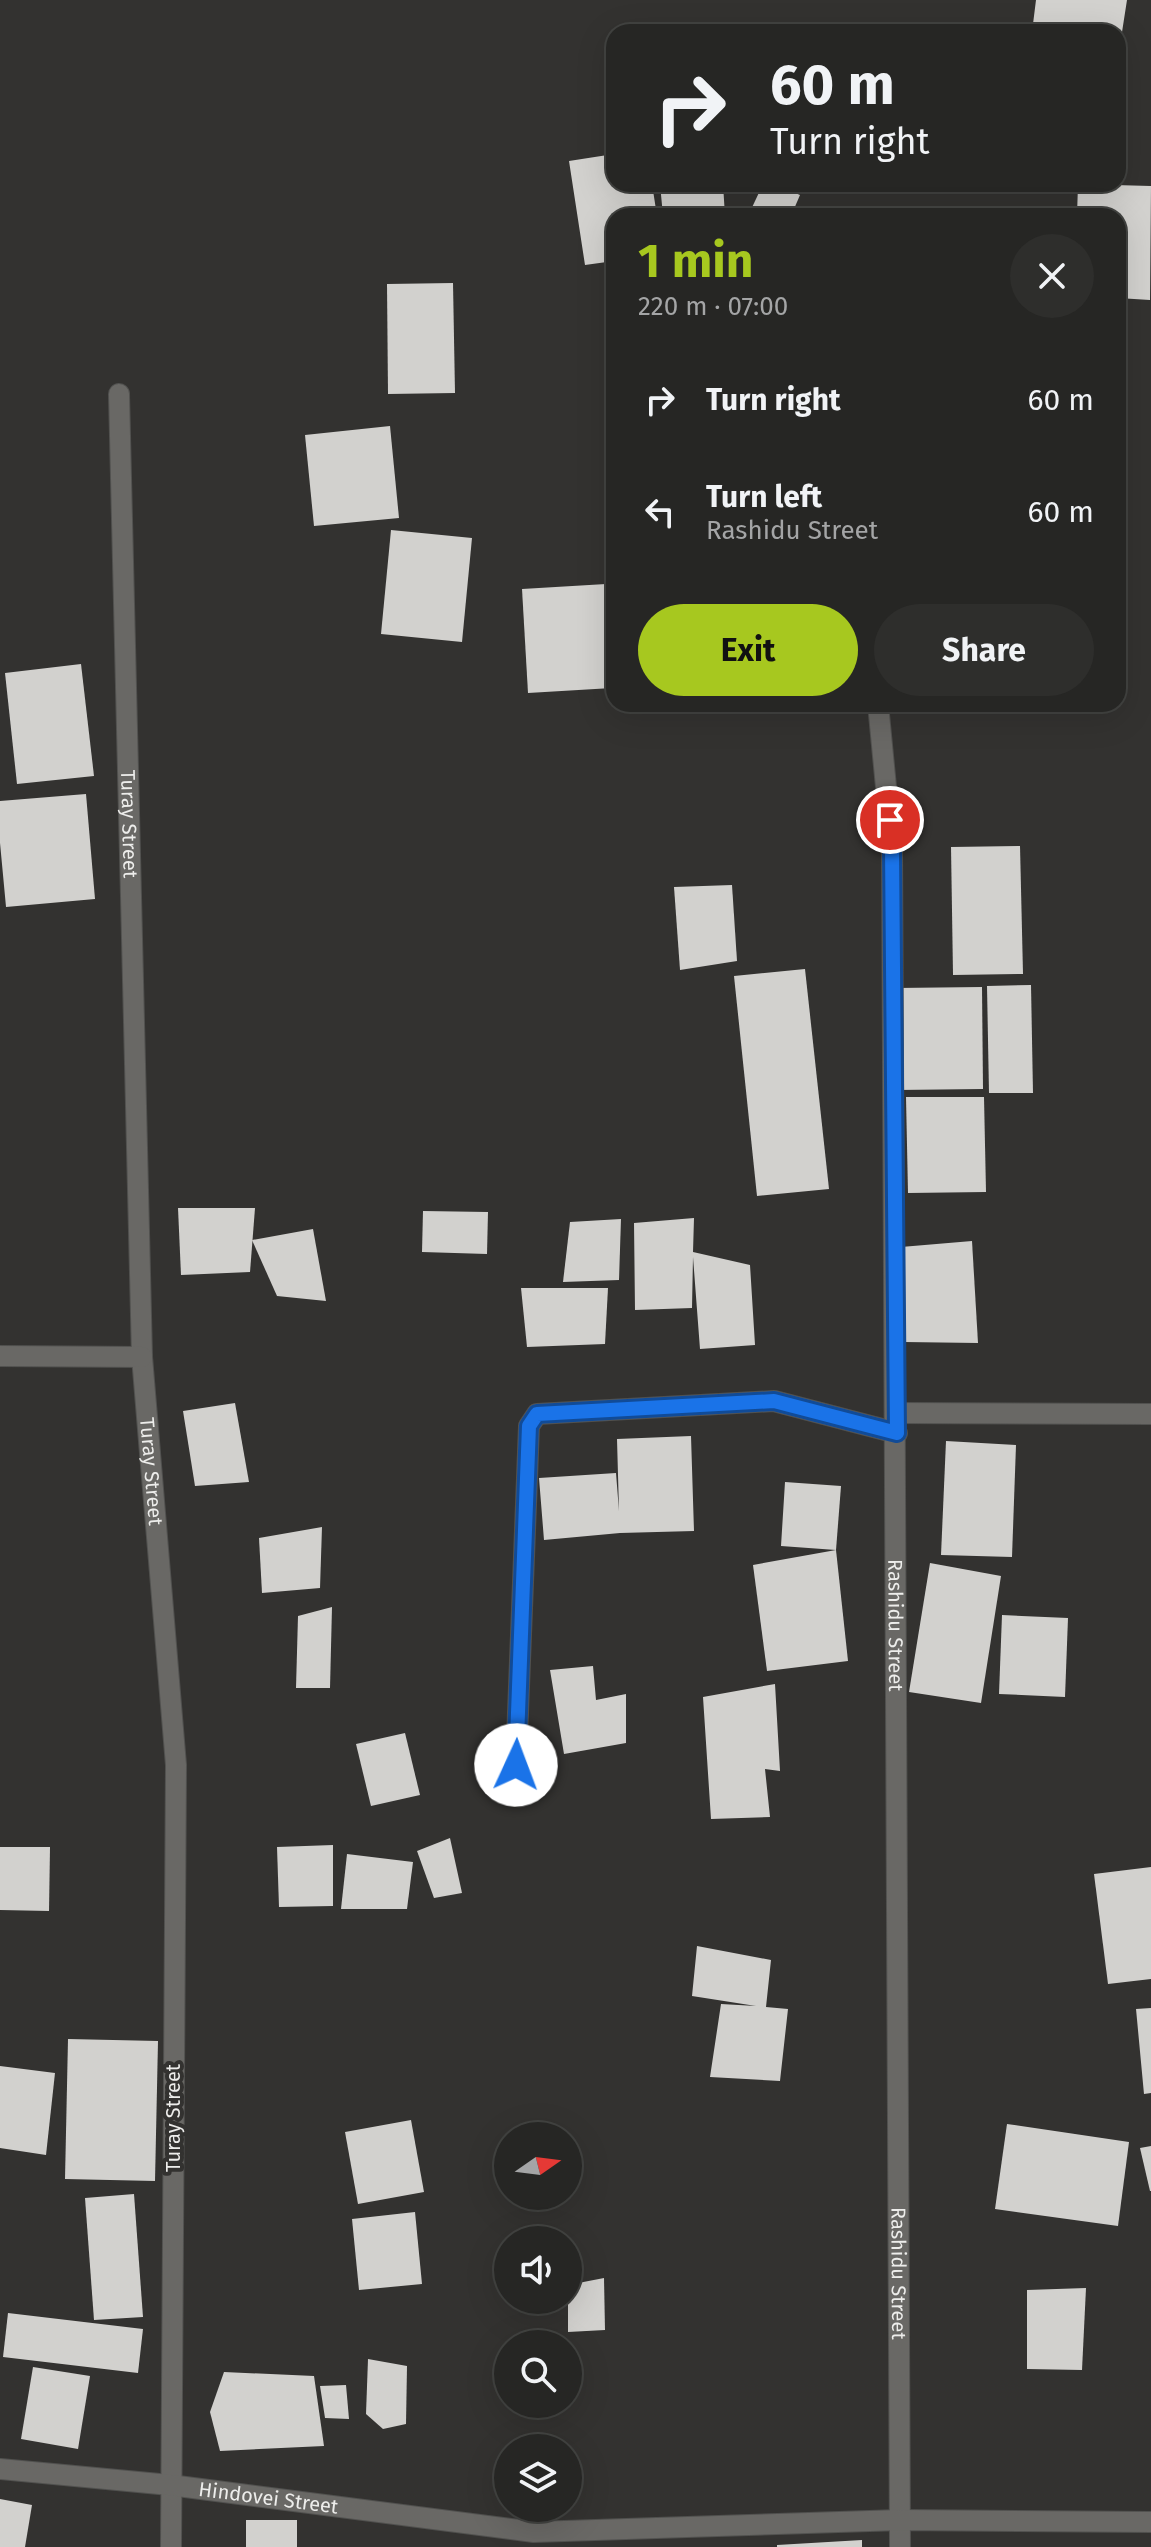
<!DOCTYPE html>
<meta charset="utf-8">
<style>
:root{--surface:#262624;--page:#2e2e2c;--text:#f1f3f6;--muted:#a4a5a6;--line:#424341;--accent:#a7c81f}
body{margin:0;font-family:"Fira Sans",sans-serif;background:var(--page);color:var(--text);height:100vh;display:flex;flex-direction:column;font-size:30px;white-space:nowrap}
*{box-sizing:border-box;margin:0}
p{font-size:26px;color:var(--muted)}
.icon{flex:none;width:44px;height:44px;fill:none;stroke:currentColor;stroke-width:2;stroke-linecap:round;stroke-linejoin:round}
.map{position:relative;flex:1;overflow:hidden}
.details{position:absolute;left:606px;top:208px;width:520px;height:504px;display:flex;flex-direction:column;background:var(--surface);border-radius:24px;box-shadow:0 8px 32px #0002,0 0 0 2px var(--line)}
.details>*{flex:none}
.top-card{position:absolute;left:606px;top:24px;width:520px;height:168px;border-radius:24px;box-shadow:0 8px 32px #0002,0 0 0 2px var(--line);background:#262624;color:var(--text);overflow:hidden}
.needle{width:52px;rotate:76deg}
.controls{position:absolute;left:494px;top:2122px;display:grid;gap:16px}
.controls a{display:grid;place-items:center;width:88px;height:88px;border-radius:50%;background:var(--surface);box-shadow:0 8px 32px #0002,0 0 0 2px var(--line);font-size:40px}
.pin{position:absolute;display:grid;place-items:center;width:68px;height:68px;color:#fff;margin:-34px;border:4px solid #fff;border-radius:50%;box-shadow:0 2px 8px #0007}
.me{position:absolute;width:88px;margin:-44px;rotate:2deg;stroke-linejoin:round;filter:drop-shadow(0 0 6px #0008)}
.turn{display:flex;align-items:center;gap:28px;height:168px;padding:0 32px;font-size:36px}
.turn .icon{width:104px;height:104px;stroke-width:2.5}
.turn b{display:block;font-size:56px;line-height:68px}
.round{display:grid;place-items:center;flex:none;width:84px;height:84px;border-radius:42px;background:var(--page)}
.summary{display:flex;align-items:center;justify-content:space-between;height:136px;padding:0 32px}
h1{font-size:48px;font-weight:700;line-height:60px;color:var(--accent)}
.action{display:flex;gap:16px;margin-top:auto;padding:16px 32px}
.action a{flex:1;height:92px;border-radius:48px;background:var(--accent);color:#111;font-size:32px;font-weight:700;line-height:92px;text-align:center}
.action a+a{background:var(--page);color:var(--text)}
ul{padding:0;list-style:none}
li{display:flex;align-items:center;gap:24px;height:112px;padding:0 32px}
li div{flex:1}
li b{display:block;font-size:30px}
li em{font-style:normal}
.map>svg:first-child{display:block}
.building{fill:#d2d1ce}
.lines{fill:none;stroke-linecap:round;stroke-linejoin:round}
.minor-casing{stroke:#51514f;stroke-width:22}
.minor{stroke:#696865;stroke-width:20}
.route-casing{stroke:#114b97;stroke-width:20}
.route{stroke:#1a73e8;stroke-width:14}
.labels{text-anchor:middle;stroke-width:8;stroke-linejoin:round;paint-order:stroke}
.street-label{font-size:20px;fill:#ededeb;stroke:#333230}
</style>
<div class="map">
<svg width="1151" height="2547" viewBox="0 0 1151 2547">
<rect width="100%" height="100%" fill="#333230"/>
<g class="building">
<polygon points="1036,0 1127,0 1120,45 1118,32 1032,32"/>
<polygon points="614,154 614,184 652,184 657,216 614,216 614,261 585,265 569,161"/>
<polygon points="660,184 723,184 725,216 663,216"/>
<polygon points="763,184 774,184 800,195 791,216 748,216"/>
<polygon points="1078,184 1151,186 1150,300 1118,298 1118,216 1077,216"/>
<polygon points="453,283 455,393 388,394 387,284"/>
<polygon points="390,426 399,518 314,526 305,435"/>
<polygon points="391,530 472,538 462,642 381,634"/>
<polygon points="606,584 612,688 528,693 522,589"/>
<polygon points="81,664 94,776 17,784 5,673"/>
<polygon points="86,794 95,899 6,907 0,843 0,801"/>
<polygon points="1020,846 1023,974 953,975 951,847"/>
<polygon points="732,885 737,961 680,970 674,887"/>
<polygon points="805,969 829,1189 757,1196 734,976"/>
<polygon points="1031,985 1033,1093 989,1093 987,986"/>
<polygon points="982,987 983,1089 897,1090 896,988"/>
<polygon points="906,1097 984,1097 986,1192 908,1193"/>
<polygon points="178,1208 255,1208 250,1272 181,1275"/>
<polygon points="423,1211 488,1212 487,1254 422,1252"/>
<polygon points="694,1218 693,1252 750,1265 755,1345 700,1349 693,1257 692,1308 635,1310 634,1223"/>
<polygon points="621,1219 619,1280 563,1282 570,1222"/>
<polygon points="313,1229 326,1301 277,1296 252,1240"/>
<polygon points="972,1241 978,1343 904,1342 901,1247"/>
<polygon points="521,1288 608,1288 605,1344 527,1347"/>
<polygon points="235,1403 249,1482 195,1486 183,1411"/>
<polygon points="691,1436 694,1531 620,1533 544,1540 539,1478 616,1473 619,1511 617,1439"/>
<polygon points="946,1441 1016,1445 1012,1557 941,1555"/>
<polygon points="785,1482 841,1486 836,1550 781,1546"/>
<polygon points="322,1527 320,1588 262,1593 259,1538"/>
<polygon points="836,1550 848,1661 767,1671 753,1565"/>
<polygon points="930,1563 1001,1576 981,1703 909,1692"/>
<polygon points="332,1607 330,1688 296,1688 298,1616"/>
<polygon points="1002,1615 1068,1618 1065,1697 999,1694"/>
<polygon points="593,1666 596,1700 626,1694 626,1743 564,1754 550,1670"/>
<polygon points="775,1684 780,1771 765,1769 770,1817 711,1819 703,1697"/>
<polygon points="405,1733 420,1795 371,1806 356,1744"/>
<polygon points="450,1838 462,1893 434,1898 417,1851"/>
<polygon points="333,1845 333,1906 279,1907 277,1847"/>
<polygon points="0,1847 50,1847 49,1911 0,1910"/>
<polygon points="347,1854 413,1862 407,1909 341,1909"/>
<polygon points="1151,1867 1151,1979 1108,1984 1094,1874"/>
<polygon points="697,1946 771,1960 766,2007 788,2009 780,2081 710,2077 721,2004 756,2006 692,1996"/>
<polygon points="1151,2008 1151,2093 1144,2094 1136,2009"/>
<polygon points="68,2039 158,2041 155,2181 65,2179"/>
<polygon points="0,2066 55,2073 46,2155 0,2148"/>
<polygon points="411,2120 424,2192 358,2204 345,2132"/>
<polygon points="1007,2124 1129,2142 1118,2226 995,2209"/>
<polygon points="1151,2146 1151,2191 1150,2191 1140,2148"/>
<polygon points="134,2194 143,2317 94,2320 85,2198"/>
<polygon points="415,2212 422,2284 359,2290 352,2219"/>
<polygon points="604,2278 605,2330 568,2332 568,2285"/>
<polygon points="1086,2288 1082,2370 1027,2369 1027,2290"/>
<polygon points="8,2313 143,2329 138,2373 3,2357"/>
<polygon points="368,2359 407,2366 406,2424 383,2429 366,2414"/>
<polygon points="33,2367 90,2376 78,2449 21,2439"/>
<polygon points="224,2372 314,2376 324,2446 220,2451 210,2412"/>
<polygon points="346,2385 349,2419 325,2418 320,2386"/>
<polygon points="0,2499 32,2505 25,2547 0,2547"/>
<rect x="246" y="2520" width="51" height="27"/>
<polygon points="862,2540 862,2547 777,2547 777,2545"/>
</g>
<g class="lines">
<g class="minor-casing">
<g id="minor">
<path id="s1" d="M119 394 142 1357 176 1765 171 2547"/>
<path id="s2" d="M878 704 892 849 900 2547"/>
<polyline points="0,1356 142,1357"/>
<polyline points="895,1413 1151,1414"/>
<polyline points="516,1765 529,1426 537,1414 774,1401 897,1433"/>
<path id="s3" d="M0 2469 170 2485 534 2532 900 2520 1151 2522"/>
</g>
</g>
<use href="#minor" class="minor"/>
</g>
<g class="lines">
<g class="route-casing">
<polyline id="route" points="516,1765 529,1426 537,1414 774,1401 897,1433 892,849 890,820"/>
</g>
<use href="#route" class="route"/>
</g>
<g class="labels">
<g class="street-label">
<text dy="7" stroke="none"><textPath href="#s1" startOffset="430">Turay Street</textPath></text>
<text dy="7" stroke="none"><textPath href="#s1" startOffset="1078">Turay Street</textPath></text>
<text dy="7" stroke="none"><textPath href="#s2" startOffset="922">Rashidu Street</textPath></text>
<text transform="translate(173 2118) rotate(-90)" y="7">Turay Street</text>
<text dy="7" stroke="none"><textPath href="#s2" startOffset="1570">Rashidu Street</textPath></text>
<text dy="7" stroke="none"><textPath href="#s3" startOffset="270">Hindovei Street</textPath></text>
</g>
</g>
</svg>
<div class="controls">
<a><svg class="needle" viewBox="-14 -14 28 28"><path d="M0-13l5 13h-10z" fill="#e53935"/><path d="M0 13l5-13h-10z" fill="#a4a5a6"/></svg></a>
<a><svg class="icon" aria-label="sound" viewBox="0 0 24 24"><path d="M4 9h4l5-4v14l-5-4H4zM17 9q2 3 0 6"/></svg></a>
<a><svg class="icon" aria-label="search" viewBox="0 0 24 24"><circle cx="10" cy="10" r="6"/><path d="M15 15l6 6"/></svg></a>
<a><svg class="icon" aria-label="layers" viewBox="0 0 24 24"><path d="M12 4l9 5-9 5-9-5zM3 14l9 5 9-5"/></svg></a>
</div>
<div class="pin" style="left:890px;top:820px;background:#d93025"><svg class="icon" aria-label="arrive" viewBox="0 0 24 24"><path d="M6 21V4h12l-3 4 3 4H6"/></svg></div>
<svg class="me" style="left:516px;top:1765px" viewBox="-20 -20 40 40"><circle r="19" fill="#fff"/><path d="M0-13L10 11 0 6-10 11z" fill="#1a73e8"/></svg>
<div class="top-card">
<div class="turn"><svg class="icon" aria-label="right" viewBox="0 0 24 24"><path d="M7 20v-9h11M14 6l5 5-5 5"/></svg><div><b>60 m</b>Turn right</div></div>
</div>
<section class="details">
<div class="summary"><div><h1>1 min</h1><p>220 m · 07:00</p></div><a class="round"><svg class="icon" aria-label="close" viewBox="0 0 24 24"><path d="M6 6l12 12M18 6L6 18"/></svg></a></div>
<ul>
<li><svg class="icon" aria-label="right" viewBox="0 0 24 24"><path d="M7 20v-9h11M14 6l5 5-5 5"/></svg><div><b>Turn right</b></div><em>60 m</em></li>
<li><svg class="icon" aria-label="left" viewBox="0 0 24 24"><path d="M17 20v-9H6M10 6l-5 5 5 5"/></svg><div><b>Turn left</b><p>Rashidu Street</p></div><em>60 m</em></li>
</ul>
<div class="action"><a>Exit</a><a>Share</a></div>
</section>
</div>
